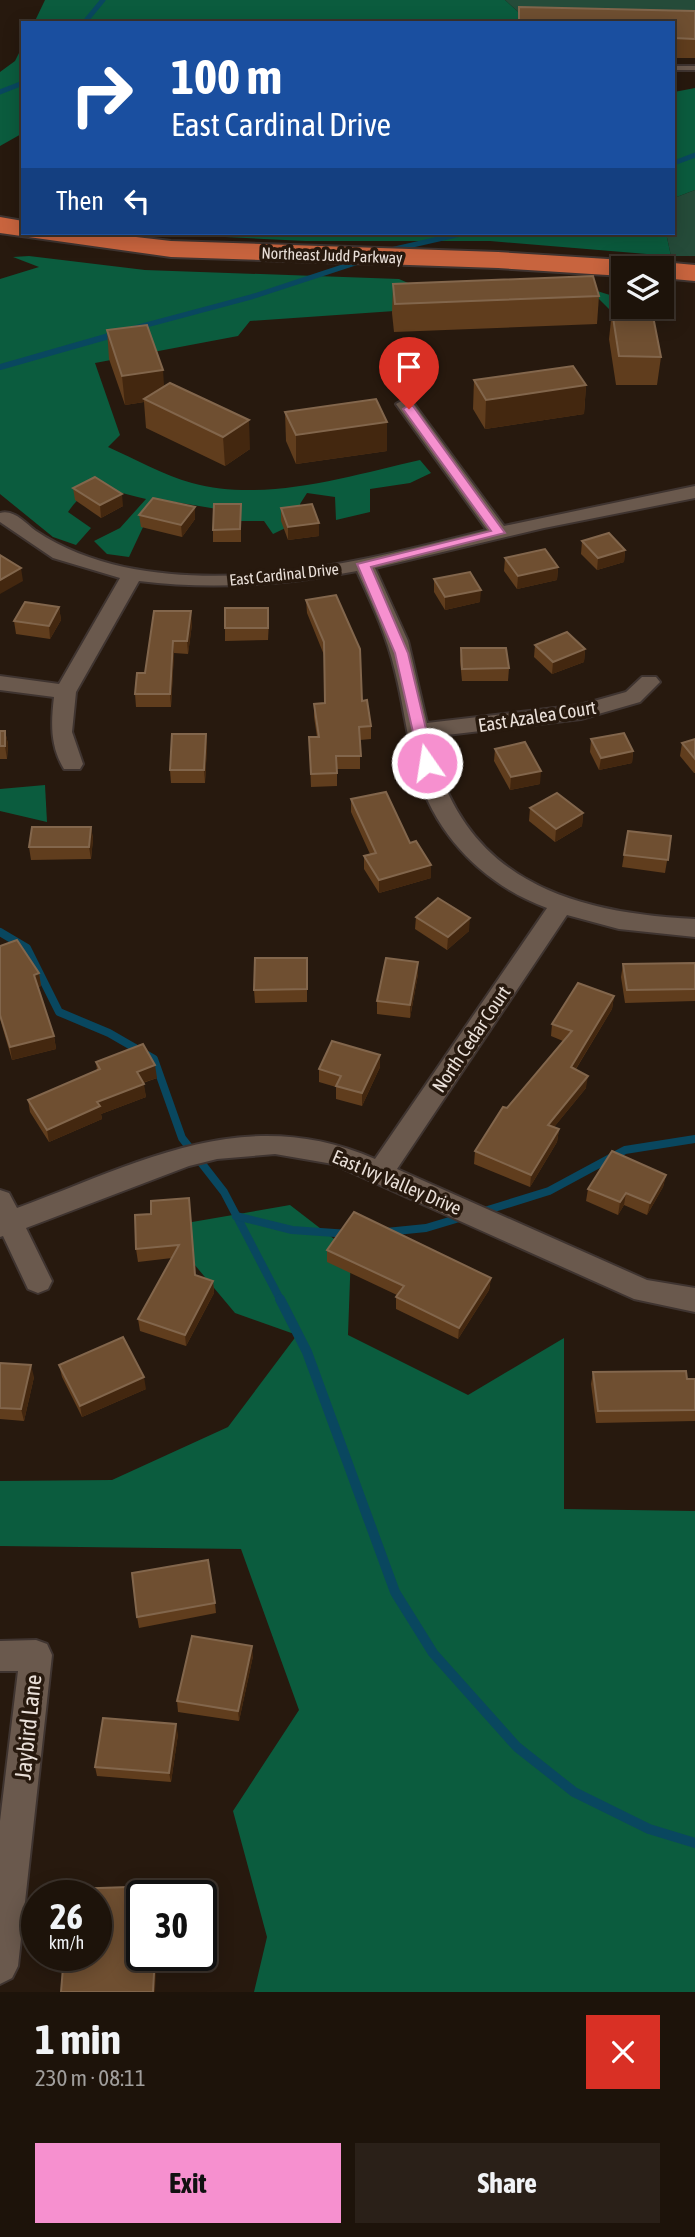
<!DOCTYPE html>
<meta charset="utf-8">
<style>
:root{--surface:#1d130a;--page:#2a2018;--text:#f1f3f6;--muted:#a09e9c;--line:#3b322b;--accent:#f690cf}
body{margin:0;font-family:"Asap Condensed",sans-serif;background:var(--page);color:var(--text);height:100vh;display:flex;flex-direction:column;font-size:26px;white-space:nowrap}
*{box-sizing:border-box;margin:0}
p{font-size:23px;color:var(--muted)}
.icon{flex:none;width:38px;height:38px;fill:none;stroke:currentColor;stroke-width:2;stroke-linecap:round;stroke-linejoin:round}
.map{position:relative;height:1992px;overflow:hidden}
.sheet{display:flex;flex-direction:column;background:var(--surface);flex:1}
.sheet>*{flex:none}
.guide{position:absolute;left:21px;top:21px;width:654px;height:214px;border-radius:0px;box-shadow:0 4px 18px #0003,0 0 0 2px var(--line);background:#1a4fa0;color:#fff;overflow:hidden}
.tools{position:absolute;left:611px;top:256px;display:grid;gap:14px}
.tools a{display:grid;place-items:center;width:63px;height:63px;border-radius:0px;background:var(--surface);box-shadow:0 4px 18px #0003,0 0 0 2px var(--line);font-size:35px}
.speed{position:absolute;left:21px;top:1880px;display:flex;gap:14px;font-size:35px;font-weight:700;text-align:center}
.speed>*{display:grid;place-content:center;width:91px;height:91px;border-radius:50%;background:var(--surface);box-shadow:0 4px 18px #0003,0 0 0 2px var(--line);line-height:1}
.speed small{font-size:18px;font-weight:400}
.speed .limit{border:4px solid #111;border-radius:10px;background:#fff;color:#111}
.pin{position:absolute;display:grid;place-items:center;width:60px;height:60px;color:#fff;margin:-72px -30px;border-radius:50% 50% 50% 0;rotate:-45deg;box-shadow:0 0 7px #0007}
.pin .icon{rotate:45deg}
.me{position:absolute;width:77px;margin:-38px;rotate:347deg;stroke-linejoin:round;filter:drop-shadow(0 0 5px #0008)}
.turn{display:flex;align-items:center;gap:24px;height:147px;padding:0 35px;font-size:32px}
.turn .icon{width:91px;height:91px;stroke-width:2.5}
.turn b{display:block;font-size:49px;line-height:60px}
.then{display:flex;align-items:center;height:66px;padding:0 35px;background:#0003;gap:14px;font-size:26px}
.round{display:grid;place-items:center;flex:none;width:74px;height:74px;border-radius:0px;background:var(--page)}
.headline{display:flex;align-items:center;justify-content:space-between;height:119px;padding:0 35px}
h1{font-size:42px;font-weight:700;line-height:52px}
.primary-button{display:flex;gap:14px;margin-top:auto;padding:14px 35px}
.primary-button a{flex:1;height:80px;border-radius:0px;background:var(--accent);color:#111;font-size:28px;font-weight:700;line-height:80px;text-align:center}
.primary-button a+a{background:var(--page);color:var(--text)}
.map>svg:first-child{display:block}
.green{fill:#254b39}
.forest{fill:#0b5c3e}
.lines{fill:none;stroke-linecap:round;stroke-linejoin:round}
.stream-far3{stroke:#09475f;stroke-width:5}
.stream-far2{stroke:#09475f;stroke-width:6}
.stream-far1{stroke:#09475f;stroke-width:8}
.stream{stroke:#09475f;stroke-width:10}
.service-casing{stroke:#3f3430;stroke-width:4}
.minor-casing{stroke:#3f3430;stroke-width:4}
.trunk-casing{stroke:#3f3430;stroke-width:4}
.service{fill:#6a594d;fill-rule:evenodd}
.minor{fill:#6a594d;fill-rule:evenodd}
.trunk{fill:#c8643e;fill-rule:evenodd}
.wall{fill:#603d1d}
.shaded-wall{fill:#43270f}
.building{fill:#6f4f31;stroke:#82664c;stroke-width:2}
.route{fill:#f690cf;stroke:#a05e87;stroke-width:2}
.labels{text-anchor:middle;stroke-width:7;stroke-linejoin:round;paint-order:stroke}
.far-street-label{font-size:16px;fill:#eae0d9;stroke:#27190e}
.street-label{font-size:19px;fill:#eae0d9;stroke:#27190e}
.near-street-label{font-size:23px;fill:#eae0d9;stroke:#27190e}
</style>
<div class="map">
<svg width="695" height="1992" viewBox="0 0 695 1992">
<rect width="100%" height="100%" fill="#27190e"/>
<g class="green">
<polygon points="505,0 695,0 695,25 524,17"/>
<polygon points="695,190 695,256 671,256 666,233 674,233 674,198"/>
</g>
<g class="forest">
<polygon points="45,0 505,0 524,17 513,23 34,23"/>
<polygon points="23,45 23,133 0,146 0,72 15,61"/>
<polygon points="695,88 695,190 674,198 674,92"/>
<polygon points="141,233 666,233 671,256 490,241 305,241"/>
<path d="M29 256 145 270 399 279 415 286 597 291 623 299V306L676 305 675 310 609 309 597 297 250 321 238 336 95 363 120 435 108 447C135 459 163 475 192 483 265 503 349 476 420 460L431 473 410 483 370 489V512L336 520 335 497 307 493 300 504 302 520 273 534 264 521H223V510L163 500 144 525 129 557 107 554 94 541 120 528 146 499C112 492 91 478 68 512L91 528 76 545 53 537 0 494V279L39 267 13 257Z"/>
<polygon points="45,785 47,822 0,811 0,789"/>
<polygon points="290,1205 351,1252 348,1335 468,1395 564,1338 564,1509 695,1511 695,1992 254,1992 267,1937 233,1811 299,1710 241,1549 0,1546 0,1481 112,1480 228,1427 297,1335 235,1313 163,1227"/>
</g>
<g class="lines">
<g class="stream-far3">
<polyline points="84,23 103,0"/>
<polyline points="0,92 23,83"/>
<polyline points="674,163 695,155"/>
<polyline points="386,251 465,233"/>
<polyline points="135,328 251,297 364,260"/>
</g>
<polyline class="stream-far2" points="0,367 116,334"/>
<g class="stream-far1">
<polyline points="0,932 27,948 59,1012 109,1033 154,1059 182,1138 224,1192 281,1301"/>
<polyline points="478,1213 549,1191 625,1150 695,1139"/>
<polyline points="236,1216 292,1230 349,1234"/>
<polyline points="386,1232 426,1228 466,1216"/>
</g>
<polyline class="stream" points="280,1299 307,1352 395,1592 433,1653 517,1747 574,1792 649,1829 695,1843"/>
<g class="service-casing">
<rect id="service" x="674" y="66" width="21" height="4"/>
</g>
<g class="minor-casing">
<g id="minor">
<path d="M405 399 411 400 504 526 695 486V498L544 528 375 568 408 641 427 723 580 705 626 692 642 677H656L660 682 640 702 581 719 430 737C459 877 566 913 695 919V937L619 929 567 915 397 1169 647 1280 695 1288V1312L634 1299 333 1164 275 1154 217 1159 189 1166 26 1228 52 1281 48 1289 38 1293 28 1289 3 1236 0 1237V1190L9 1193 17 1208C139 1163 245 1102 375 1159L547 908C487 886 437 838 418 775 407 741 404 706 395 671 387 636 372 604 357 571 285 585 212 590 139 581L76 692 72 732 83 764 80 769H64C50 746 51 723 54 697L0 690V676L59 684 120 578 53 558 0 522V513C14 509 25 523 36 531 63 549 93 560 124 567 244 592 371 559 487 530L396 404Z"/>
<polygon points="36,1640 47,1644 52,1655 18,1966 12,1978 0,1984 0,1821 18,1671 0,1671 0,1641"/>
</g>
</g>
<g class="trunk-casing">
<g id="trunk">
<polygon points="0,217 23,221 23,233 101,233 171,241 498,252 623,260 632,263 636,268 623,268 623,276 498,268 171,257 0,233"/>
<polygon points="662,262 695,265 695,281 662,278 662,268 651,268"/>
</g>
</g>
<use href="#service" class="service"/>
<use href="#minor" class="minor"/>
<use href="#trunk" class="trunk"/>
</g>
<g class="wall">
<polygon points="519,7 695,11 695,58 674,58 674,23 518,23"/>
<polygon points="393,284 599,296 597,324 394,332 392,313"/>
<polygon points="612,311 661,357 657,385 616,385 609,339"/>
<polygon points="107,330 164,387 250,449 225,466 146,428 144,402 125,405 109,359"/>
<polygon points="474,380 586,385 584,414 485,429 473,409"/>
<polygon points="285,412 387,422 387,451 296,464 286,441"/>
<polygon points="73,488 123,506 101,518 75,500"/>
<polygon points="281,508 319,536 288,540 281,521"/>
<polygon points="139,515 195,519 182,537 141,527"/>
<polygon points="241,516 241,542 213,542 213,530"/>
<polygon points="582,541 625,550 624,562 597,570 581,554"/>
<polygon points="505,558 558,567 557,580 517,589 504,571"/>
<polygon points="434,579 480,602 445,610 434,592"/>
<polygon points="306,600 362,701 371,726 371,739 360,740 360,769 337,769 337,786 311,787 309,737 317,737 314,717 314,704 325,703 324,655 307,613"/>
<polygon points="59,607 61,620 50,639 16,634 14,621"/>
<polygon points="154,611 192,624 188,654 174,653 171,707 136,707 135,694 145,673"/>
<polygon points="269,621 268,640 225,641 225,628"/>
<polygon points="535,645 585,649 584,662 552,674 534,657"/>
<polygon points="461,648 509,668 508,681 462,681 460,661"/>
<polygon points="0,731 5,731 8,744 7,759 0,759"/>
<polygon points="206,734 207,746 205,783 171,783 170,770"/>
<polygon points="591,739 633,751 632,763 599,770 590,752"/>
<polygon points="695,739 695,773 694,773 680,756 682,743"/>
<polygon points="495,749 540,784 510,790 494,761"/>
<polygon points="351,799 410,843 431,878 379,893 364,869 364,856 370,854 351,812"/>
<polygon points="530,808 583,813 582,826 555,842 529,821"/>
<polygon points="91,827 93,839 91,859 31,860 29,847"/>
<polygon points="628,831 671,836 665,873 622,867"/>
<polygon points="416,917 469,931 447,950 415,929"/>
<polygon points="0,946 39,973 41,986 38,987 54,1036 56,1049 12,1060 0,1019"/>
<polygon points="307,958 307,1002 255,1003 254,990"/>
<polygon points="695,963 695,1001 625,1003 621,977 623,964"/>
<polygon points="418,974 410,1018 377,1014 377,1001"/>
<polygon points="614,996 612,1009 576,1069 586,1088 554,1127 559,1129 557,1142 530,1187 474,1164 475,1151 507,1108 563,1041 551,1036 552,1024"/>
<polygon points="380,1055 380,1067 362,1106 336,1099 336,1087 319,1082 319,1069"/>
<polygon points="96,1062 157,1078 143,1083 146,1097 101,1114 102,1119 49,1142 30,1112 28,1100 97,1070"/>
<polygon points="666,1175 663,1187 647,1215 624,1205 618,1215 586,1201 588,1189"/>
<polygon points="151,1201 196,1275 213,1281 214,1293 186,1346 140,1331 138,1319 172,1258 138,1262 136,1249 151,1214"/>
<polygon points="327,1250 491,1278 489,1290 458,1339 396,1309 396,1297 397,1295 327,1262"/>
<polygon points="0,1363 34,1377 24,1421 0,1419"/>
<polygon points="59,1365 146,1389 82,1417 62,1377"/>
<polygon points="593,1372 695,1379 695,1421 596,1423 591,1384"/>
<polygon points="215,1603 216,1613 139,1628 137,1617"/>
<polygon points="253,1656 239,1721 178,1712 177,1701"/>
<polygon points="178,1734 171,1782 97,1776 95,1767"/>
</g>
<g class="shaded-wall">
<polygon points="163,370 165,399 144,399 144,402 125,405 122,376"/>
<polygon points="586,385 584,414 485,429 486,400"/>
<polygon points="249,420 250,449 225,466 223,437"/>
<polygon points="387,422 387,451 296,464 296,435"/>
<polygon points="122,494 123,506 101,518 100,505"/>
<polygon points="195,507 195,519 182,537 181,525"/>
<polygon points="319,523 319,536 288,540 288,527"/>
<polygon points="625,550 624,562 597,570 598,558"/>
<polygon points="558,567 557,580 517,589 518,576"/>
<polygon points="21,568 23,581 0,594 0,580"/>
<polygon points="481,590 480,602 445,610 445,597"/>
<polygon points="59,607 61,620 50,639 49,626"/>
<polygon points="191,611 192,624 188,654 187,641"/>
<polygon points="173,641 174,653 171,707 170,694"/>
<polygon points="585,649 584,662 552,674 553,662"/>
<polygon points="5,731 8,744 7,759 5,746"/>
<polygon points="206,734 207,746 205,783 204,770"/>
<polygon points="633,751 632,763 599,770 601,758"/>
<polygon points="541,771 540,784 510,790 511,777"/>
<polygon points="583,813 582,826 555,842 556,829"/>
<polygon points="91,827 93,839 91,859 89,847"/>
<polygon points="431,865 431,878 379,893 379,880"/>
<polygon points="470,918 469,931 447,950 448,937"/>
<polygon points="418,962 418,974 410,1018 410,1005"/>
<polygon points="39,973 41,986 36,988 34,975"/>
<polygon points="614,996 612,1009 569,1080 571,1067"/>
<polygon points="54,1036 56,1049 12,1060 10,1047"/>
<polygon points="380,1055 380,1067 362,1106 362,1093"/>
<polygon points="155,1065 157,1078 138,1084 137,1072"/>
<polygon points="588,1076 586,1088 546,1137 548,1125"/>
<polygon points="144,1084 146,1097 101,1114 102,1119 49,1142 47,1130 97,1102"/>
<polygon points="559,1129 557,1142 530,1187 531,1175"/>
<polygon points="666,1175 663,1187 647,1215 650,1203"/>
<polygon points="626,1193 624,1205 618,1215 620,1202"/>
<polygon points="491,1278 489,1290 458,1339 459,1328"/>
<polygon points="213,1281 214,1293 186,1346 185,1335"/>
<polygon points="31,1365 34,1377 24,1421 21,1409"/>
<polygon points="144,1377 146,1389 82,1417 80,1406"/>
<polygon points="252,1646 253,1656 239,1721 238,1711"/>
<polygon points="176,1724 178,1734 171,1782 169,1773"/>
<polygon points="155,1955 157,1955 155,1992 153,1992"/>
</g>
<g class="building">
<polygon points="519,7 695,11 695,39 674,38 674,23 519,23"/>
<polygon points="593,276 599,296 395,304 393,284"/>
<polygon points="612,311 652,311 661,357 619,356"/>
<polygon points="147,325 163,370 122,376 107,330"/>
<polygon points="573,366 586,385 486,400 474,380"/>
<polygon points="170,383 249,420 223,437 144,399"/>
<polygon points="376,399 387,422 296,435 285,412"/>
<polygon points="95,477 122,494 100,505 73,488"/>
<polygon points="153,498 195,507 181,525 139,515"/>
<polygon points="214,504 241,504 240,529 213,530"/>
<polygon points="312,504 319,523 288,527 281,508"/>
<polygon points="609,533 625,550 598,558 582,541"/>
<polygon points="545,549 558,567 518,576 505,558"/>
<polygon points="0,555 21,568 0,580"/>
<polygon points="470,572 481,590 445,597 434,579"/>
<polygon points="336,595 360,649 362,701 367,700 371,726 359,727 361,756 336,756 337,773 311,774 309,737 319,737 314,704 325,703 324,642 306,600"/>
<polygon points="25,602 59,607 49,626 14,621"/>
<rect x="225" y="608" width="43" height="20"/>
<polygon points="154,611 191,611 187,641 173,641 170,694 135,694 137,673 145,673"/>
<polygon points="567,632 585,649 553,662 535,645"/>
<polygon points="461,648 506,648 509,668 462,669"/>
<rect x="0" y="731" width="5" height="15"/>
<polygon points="624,733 633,751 601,758 591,739"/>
<polygon points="172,734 206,734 204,770 170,770"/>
<polygon points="695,739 695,759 682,743"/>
<polygon points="525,742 541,771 511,777 495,749"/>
<polygon points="386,792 410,843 416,841 431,865 379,880 364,856 376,853 351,799"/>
<polygon points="557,793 583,813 556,829 530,808"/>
<polygon points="32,827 91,827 89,847 29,847"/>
<polygon points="628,831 671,836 668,860 624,855"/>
<polygon points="438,898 470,918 448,937 416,917"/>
<polygon points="17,940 39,973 34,975 54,1036 10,1047 0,1015 0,946"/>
<polygon points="255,958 307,958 307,989 254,990"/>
<polygon points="386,958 418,962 410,1005 377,1001"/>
<polygon points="695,963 695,989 627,990 623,964"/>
<polygon points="578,983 614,996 571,1067 588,1076 548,1125 559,1129 531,1175 475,1151 503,1107 507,1108 572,1031 552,1024"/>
<polygon points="332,1041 380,1055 362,1093 336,1086 341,1076 319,1069"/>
<polygon points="143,1044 155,1065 137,1072 144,1084 97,1102 100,1106 47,1130 28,1100 100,1069 96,1062"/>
<polygon points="612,1151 666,1175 650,1203 626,1193 620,1202 588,1189"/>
<polygon points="189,1198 195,1275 213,1281 185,1335 138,1319 179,1245 136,1249 135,1215 151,1214 151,1201"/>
<polygon points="354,1212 491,1278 459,1328 396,1297 404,1286 327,1250"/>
<polygon points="123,1337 144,1377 80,1406 59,1365"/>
<polygon points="0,1363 31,1365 21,1409 0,1408"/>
<polygon points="686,1371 687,1379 695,1379 695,1410 598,1411 593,1372"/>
<polygon points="208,1560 215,1603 137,1617 132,1573"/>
<polygon points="192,1636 252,1646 238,1711 177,1701"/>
<polygon points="103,1718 176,1724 169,1773 95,1767"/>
<polygon points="158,1886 158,1895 142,1895 142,1955 155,1955 153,1992 61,1992 64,1955 96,1955 96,1895 69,1895 70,1889"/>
</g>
<polygon class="route" points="409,405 413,406 505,533 371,567 408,653 434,763 427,768 420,763 395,653 357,564 491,531 403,409"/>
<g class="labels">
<g class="far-street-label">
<text transform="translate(332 255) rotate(2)" y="6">Northeast Judd Parkway</text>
<text transform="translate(284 574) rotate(-6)" y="6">East Cardinal Drive</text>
</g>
<g class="street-label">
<text transform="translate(537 716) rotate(-9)" y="7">East Azalea Court</text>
<text transform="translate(471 1039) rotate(-56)" y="7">North Cedar Court</text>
<text transform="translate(397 1182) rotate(23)" y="7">East Ivy Valley Drive</text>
</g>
<g class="near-street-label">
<text transform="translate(28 1727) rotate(-84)" y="8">Jaybird Lane</text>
</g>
</g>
</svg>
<div class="tools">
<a><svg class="icon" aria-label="layers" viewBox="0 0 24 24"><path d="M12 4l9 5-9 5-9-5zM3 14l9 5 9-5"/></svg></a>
</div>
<div class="speed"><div>26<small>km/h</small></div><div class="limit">30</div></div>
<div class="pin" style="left:409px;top:409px;background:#d93025"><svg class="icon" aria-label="arrive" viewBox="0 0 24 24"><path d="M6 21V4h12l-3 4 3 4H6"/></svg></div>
<svg class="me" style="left:427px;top:763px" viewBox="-20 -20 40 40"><circle r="17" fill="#f690cf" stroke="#fff" stroke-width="3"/><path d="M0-11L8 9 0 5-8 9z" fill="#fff"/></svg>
<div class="guide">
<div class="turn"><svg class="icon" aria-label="right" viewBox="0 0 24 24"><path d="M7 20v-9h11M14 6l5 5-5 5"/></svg><div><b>100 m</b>East Cardinal Drive</div></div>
<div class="then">Then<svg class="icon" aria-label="left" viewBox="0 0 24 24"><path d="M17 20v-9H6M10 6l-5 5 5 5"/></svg></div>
</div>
</div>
<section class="sheet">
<div class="headline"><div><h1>1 min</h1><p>230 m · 08:11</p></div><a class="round" style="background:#d93025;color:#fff"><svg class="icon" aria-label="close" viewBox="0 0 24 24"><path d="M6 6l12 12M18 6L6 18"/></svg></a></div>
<div class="primary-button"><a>Exit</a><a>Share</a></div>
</section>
